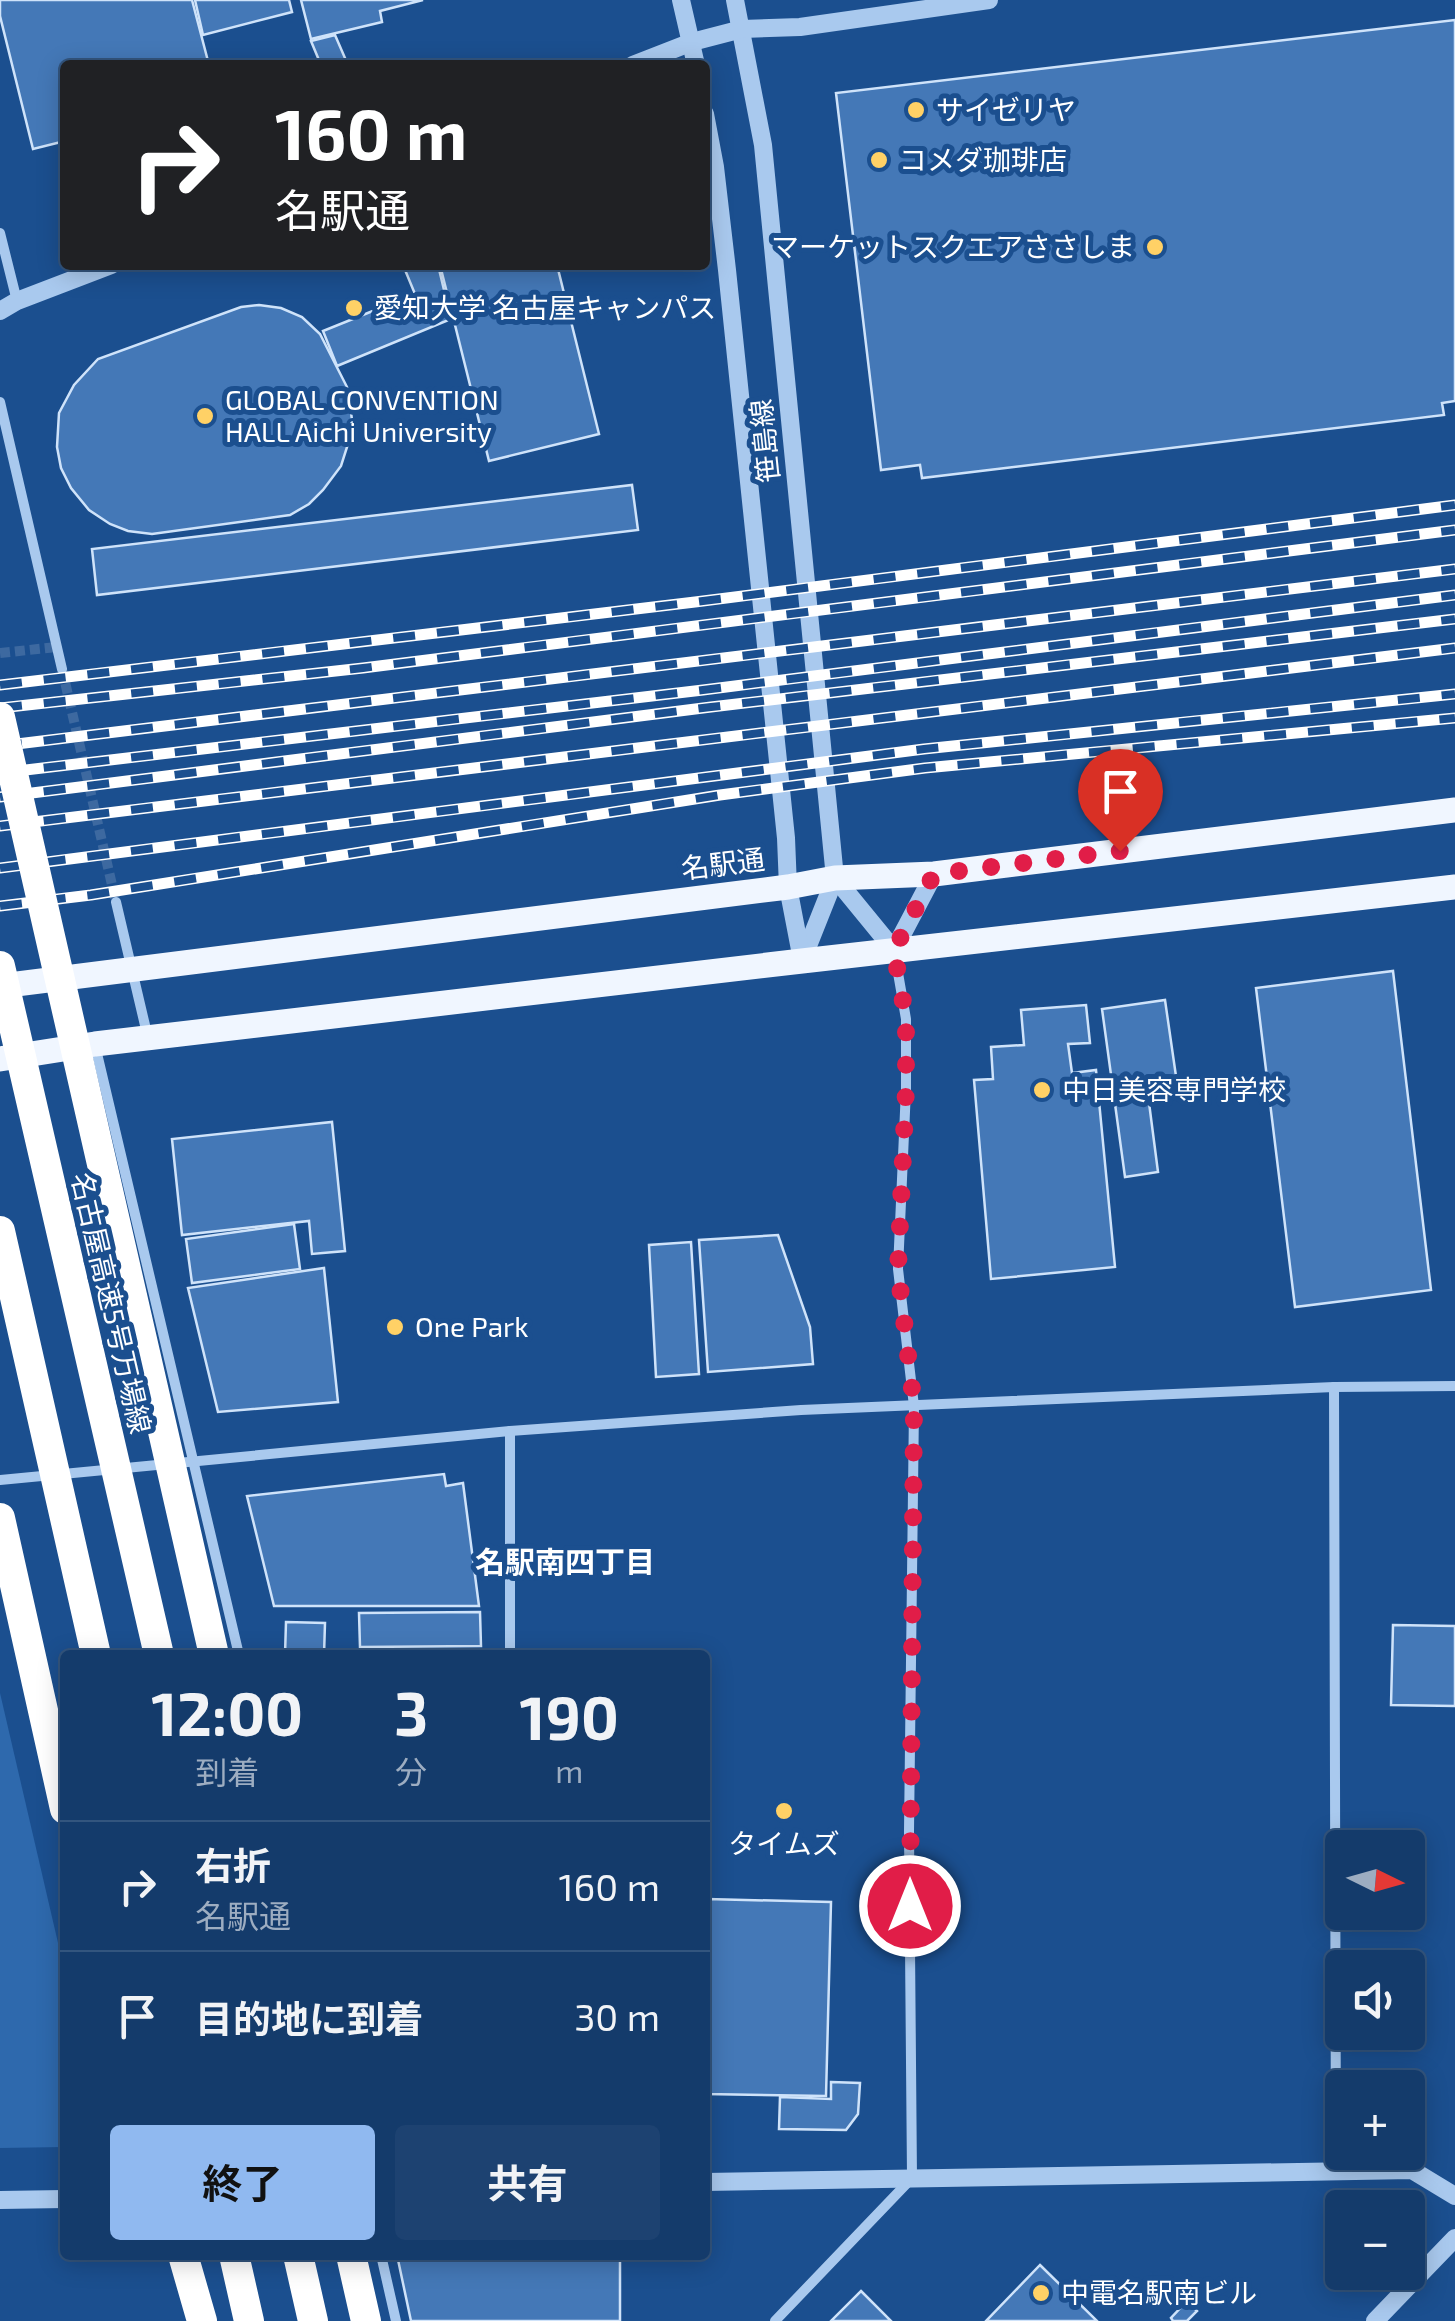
<!DOCTYPE html>
<html lang="ja">
<meta charset="utf-8">
<style>
:root{--surface:#143b6b;--page:#1d4271;--text:#f1f3f6;--muted:#9dadc1;--line:#33557e;--accent:#90b9f0}
body{margin:0;font-family:"Exo 2","Noto Sans JP",sans-serif;background:var(--page);color:var(--text);height:100vh;display:flex;flex-direction:column;font-size:38px;white-space:nowrap}
*{box-sizing:border-box;margin:0}
p{font-size:32px;color:var(--muted)}
.icon{flex:none;width:55px;height:55px;fill:none;stroke:currentColor;stroke-width:2;stroke-linecap:round;stroke-linejoin:round}
.map{position:relative;flex:1;overflow:hidden}
.details{position:absolute;left:60px;top:1650px;width:650px;height:610px;display:flex;flex-direction:column;background:var(--surface);border-radius:10px;box-shadow:0 5px 25px #0003,0 0 0 2px var(--line)}
.details>*{flex:none}
.guide{position:absolute;left:60px;top:60px;width:650px;height:210px;border-radius:10px;box-shadow:0 5px 25px #0003,0 0 0 2px var(--line);background:#202124;color:#fff;overflow:hidden}
.needle{width:65px;rotate:95deg}
.fabs{position:absolute;left:1325px;top:1830px;display:grid;gap:20px}
.fabs a{display:grid;place-items:center;width:100px;height:100px;border-radius:10px;background:var(--surface);box-shadow:0 5px 25px #0003,0 0 0 2px var(--line);font-size:50px}
.pin{position:absolute;display:grid;place-items:center;width:85px;height:85px;color:#fff;margin:-102px -42px;border-radius:50% 50% 50% 0;rotate:-45deg;box-shadow:0 0 10px #0007}
.pin .icon{rotate:45deg}
.me{position:absolute;width:110px;margin:-55px;rotate:0deg;stroke-linejoin:round;filter:drop-shadow(0 0 8px #0008)}
.turn{display:flex;align-items:center;gap:35px;height:210px;padding:0 50px;font-size:45px}
.turn .icon{width:130px;height:130px;stroke-width:2.5}
.turn b{display:block;font-size:70px;line-height:85px}
.eta{display:flex;justify-content:space-evenly;align-items:center;height:170px;text-align:center}
.eta b{font-size:60px;font-weight:700;line-height:70px}
.primary-button{display:flex;gap:20px;margin-top:auto;padding:20px 50px}
.primary-button a{flex:1;height:115px;border-radius:10px;background:var(--accent);color:#111;font-size:40px;font-weight:700;line-height:115px;text-align:center}
.primary-button a+a{background:var(--page);color:var(--text)}
ul{padding:0;list-style:none}
li{display:flex;align-items:center;gap:30px;height:130px;padding:0 50px;border-top:2px solid var(--line)}
li div{flex:1}
li b{display:block;font-size:38px}
li em{font-style:normal}
.map>svg:first-child{display:block}
.green{fill:#2e69ad}
.building{fill:#4478b7;stroke:#cfe3fa;stroke-width:2.5}
.lines{fill:none;stroke-linecap:round;stroke-linejoin:round}
.minor-tunnel{stroke:#3d69a0;stroke-width:10;stroke-dasharray:10 5;stroke-linecap:butt}
.minor{stroke:#a9c9ee;stroke-width:10}
.tertiary{stroke:#a9c9ee;stroke-width:18}
.primary{stroke:#f0f6ff;stroke-width:25}
.motorway{stroke:#fff;stroke-width:30}
.rail-casing{stroke:#fff;stroke-width:11}
.rail{stroke:#1b4f8f;stroke-width:8;stroke-dasharray:22;stroke-linecap:butt}
.motorway-bridge{stroke:#fff;stroke-width:30}
.route{stroke:#e11d48;stroke-width:18;stroke-dasharray:0 32.4}
.poi-dot{fill:#ffd166;stroke:#1b4f8f;stroke-width:4}
.labels{text-anchor:middle;stroke-width:10;stroke-linejoin:round;paint-order:stroke}
.poi-label{font-size:28px;fill:#fff;stroke:#1b4f8f;text-anchor:start}
.street-label{font-size:28px;fill:#fff;stroke:#1b4f8f}
.neighbourhood-label{font-size:30px;font-weight:bold;fill:#fff;stroke:#1b4f8f}
</style>
<div class="map">
<svg width="1455" height="2321" viewBox="0 0 1455 2321">
<rect width="100%" height="100%" fill="#1b4f8f"/>
<polygon class="green" points="0,1693 65,1973 65,2147 0,2148"/>
<g class="building">
<polygon points="0,0 192,0 209,65 65,65 65,141 33,149 0,16"/>
<polygon points="195,0 289,0 292,12 203,35"/>
<polygon points="301,0 423,0 380,11 382,22 311,39"/>
<polygon points="1455,20 1455,401 1442,403 1444,415 922,478 920,465 881,470 836,93"/>
<polygon points="335,35 348,65 321,65 311,41"/>
<polygon points="403,265 438,265 451,319 337,366 323,331 415,294"/>
<polygon points="440,265 557,265 599,434 489,461"/>
<polygon points="259,305 281,308 302,317 320,334 348,389 352,420 348,444 341,466 323,490 309,504 290,515 152,534 128,531 110,524 89,510 71,488 61,468 57,447 59,413 74,385 98,359 241,307"/>
<polygon points="632,485 638,530 97,595 92,549"/>
<polygon points="1393,971 1431,1290 1295,1307 1256,988"/>
<polygon points="1165,1000 1178,1090 1148,1095 1158,1172 1125,1177 1102,1009"/>
<polygon points="1086,1005 1090,1043 1068,1044 1072,1073 1096,1070 1115,1267 991,1279 974,1080 993,1079 991,1047 1024,1045 1021,1010"/>
<polygon points="332,1122 345,1251 312,1254 309,1221 182,1235 172,1139"/>
<polygon points="294,1224 300,1269 192,1283 186,1239"/>
<polygon points="778,1235 810,1327 813,1364 708,1372 699,1240"/>
<polygon points="691,1242 699,1374 656,1377 649,1245"/>
<polygon points="324,1268 338,1402 218,1412 188,1288"/>
<polygon points="444,1474 446,1486 463,1483 479,1606 274,1606 247,1496"/>
<polygon points="480,1612 481,1646 360,1647 359,1613"/>
<polygon points="286,1622 325,1623 324,1655 285,1655"/>
<polygon points="1393,1625 1455,1626 1455,1706 1391,1705"/>
<rect x="365" y="1651" width="117" height="4"/>
<polygon points="707,1899 831,1902 826,2096 705,2094"/>
<polygon points="831,2082 860,2083 858,2114 846,2130 779,2129 780,2097 831,2099"/>
<polygon points="397,2255 620,2255 620,2321 411,2321"/>
<polygon points="1040,2265 1097,2321 986,2321"/>
<polygon points="861,2291 891,2321 831,2321"/>
<polygon points="1187,2301 1197,2311 1187,2321 1173,2321 1171,2318"/>
</g>
<g class="lines">
<g class="minor-tunnel">
<polyline points="0,653 57,647"/>
<polyline points="62,669 116,902"/>
</g>
<g class="minor">
<polyline points="0,233 17,301"/>
<polyline points="0,402 62,669"/>
<polyline points="116,902 148,1038"/>
<polyline points="95,1045 239,1655"/>
<polyline points="1334,1387 1336,2171"/>
<polyline points="510,1431 510,1655"/>
<polyline points="0,1480 510,1431 801,1410 1334,1387 1455,1386"/>
<polyline points="381,2255 396,2321"/>
<polyline points="775,2321 912,2178 909,1831 914,1406 898,1269 906,1089 906,1019 894,950"/>
</g>
<g class="tertiary">
<polyline points="681,0 696,65"/>
<polyline points="735,0 763,145 835,878 802,961"/>
<polyline points="633,65 692,42 742,29 800,27 989,0"/>
<polyline points="705,114 715,167 727,270 786,838 788,887 802,960"/>
<polyline points="0,311 17,301 111,265"/>
<polyline points="835,878 894,950 934,874"/>
<polyline points="705,2182 1412,2170 1455,2196"/>
<polyline points="0,2200 65,2199"/>
<polyline points="1375,2321 1455,2238"/>
</g>
<g class="primary">
<polyline points="0,986 788,887 835,878 934,874 1455,810"/>
<polyline points="0,1059 95,1044 802,961 1455,887"/>
</g>
<g class="motorway">
<polyline points="0,1518 65,1809"/>
<polyline points="183,2255 202,2321"/>
<polyline points="234,2255 249,2321"/>
<polyline points="298,2255 313,2321"/>
<polyline points="351,2255 366,2321"/>
</g>
<g class="rail-casing">
<g id="rail">
<polyline points="0,685 695,602 1455,505"/>
<polyline points="0,708 363,668 1455,530"/>
<polyline points="0,746 1455,569"/>
<polyline points="0,773 703,690 1455,595"/>
<polyline points="0,797 711,707 1455,619"/>
<polyline points="0,826 1455,648"/>
<polyline points="0,868 924,749 1455,694"/>
<polyline points="0,906 91,895 720,795 925,768 1455,718"/>
</g>
</g>
<use href="#rail" class="rail"/>
<g class="motorway-bridge">
<polyline points="0,717 214,1655"/>
<polyline points="0,966 159,1655"/>
<polyline points="0,1231 96,1655"/>
</g>
</g>
<g class="lines">
<polyline class="route" points="910,1906 914,1406 898,1269 906,1089 906,1019 894,950 934,874 1120,851"/>
</g>
<g class="poi-dot">
<circle cx="916" cy="110" r="10"/>
<circle cx="879" cy="160" r="10"/>
<circle cx="1155" cy="247" r="10"/>
<circle cx="354" cy="308" r="10"/>
<circle cx="205" cy="416" r="10"/>
<circle cx="1042" cy="1090" r="10"/>
<circle cx="395" cy="1327" r="10"/>
<circle cx="784" cy="1811" r="10"/>
<circle cx="1041" cy="2293" r="10"/>
</g>
<g class="labels">
<g class="poi-label">
<text x="936" y="120">サイゼリヤ</text>
<text x="899" y="170">コメダ珈琲店</text>
<text x="1135" y="257" text-anchor="end">マーケットスクエアささしま</text>
<text x="374" y="318">愛知大学 名古屋キャンパス</text>
<text x="225" y="410">GLOBAL CONVENTION<tspan x="225" dy="32">HALL Aichi University</tspan></text>
<text x="1062" y="1100">中日美容専門学校</text>
<text x="415" y="1337">One Park</text>
<text x="784" y="1854" text-anchor="middle">タイムズ</text>
<text x="1061" y="2303">中電名駅南ビル</text>
</g>
<g class="street-label">
<text transform="translate(765 441) rotate(-96)" y="10">笹島線</text>
<text transform="translate(723 864) rotate(-7)" y="10">名駅通</text>
<text transform="translate(111 1303) rotate(77)" y="10">名古屋高速5号万場線</text>
</g>
<g class="neighbourhood-label">
<text x="565" y="1573">名駅南四丁目</text>
</g>
</g>
</svg>
<div class="fabs">
<a><svg class="needle" viewBox="-14 -14 28 28"><path d="M0-13l5 13h-10z" fill="#e53935"/><path d="M0 13l5-13h-10z" fill="#9dadc1"/></svg></a>
<a><svg class="icon" aria-label="sound" viewBox="0 0 24 24"><path d="M4 9h4l5-4v14l-5-4H4zM17 9q2 3 0 6"/></svg></a>
<a>+</a>
<a>−</a>
</div>
<div class="pin" style="left:1120px;top:851px;background:#d93025"><svg class="icon" aria-label="arrive" viewBox="0 0 24 24"><path d="M6 21V4h12l-3 4 3 4H6"/></svg></div>
<svg class="me" style="left:910px;top:1906px" viewBox="-20 -20 40 40"><circle r="17" fill="#e11d48" stroke="#fff" stroke-width="3"/><path d="M0-11L8 9 0 5-8 9z" fill="#fff"/></svg>
<div class="guide">
<div class="turn"><svg class="icon" aria-label="right" viewBox="0 0 24 24"><path d="M7 20v-9h11M14 6l5 5-5 5"/></svg><div><b>160 m</b>名駅通</div></div>
</div>
<section class="details">
<div class="eta">
<div><b>12:00</b><p>到着</p></div>
<div><b>3</b><p>分</p></div>
<div><b>190</b><p>m</p></div>
</div>
<ul>
<li><svg class="icon" aria-label="right" viewBox="0 0 24 24"><path d="M7 20v-9h11M14 6l5 5-5 5"/></svg><div><b>右折</b><p>名駅通</p></div><em>160 m</em></li>
<li><svg class="icon" aria-label="arrive" viewBox="0 0 24 24"><path d="M6 21V4h12l-3 4 3 4H6"/></svg><div><b>目的地に到着</b></div><em>30 m</em></li>
</ul>
<div class="primary-button"><a>終了</a><a>共有</a></div>
</section>
</div>
